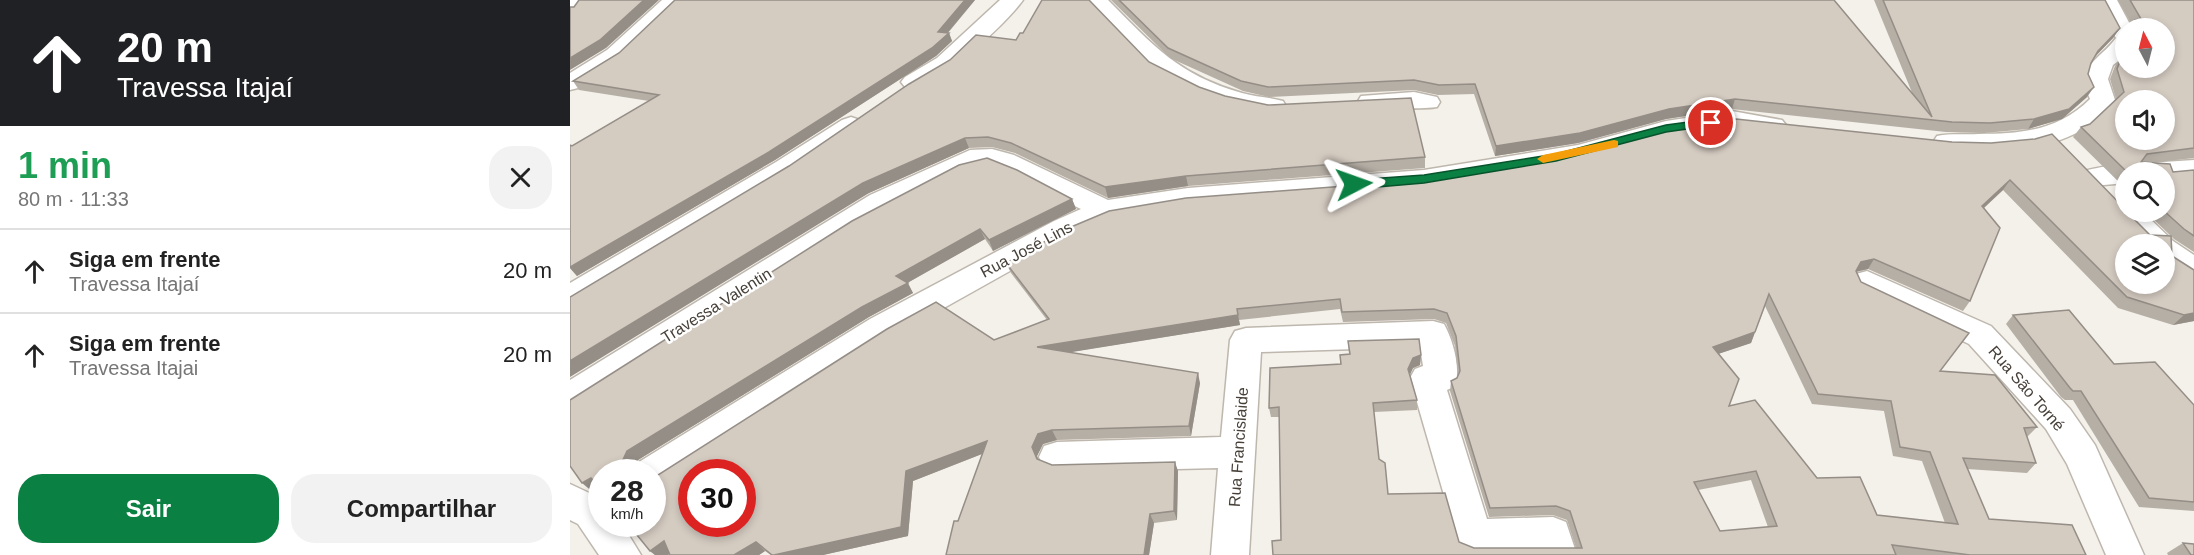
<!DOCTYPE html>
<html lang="pt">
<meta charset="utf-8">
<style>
:root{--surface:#fff;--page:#f2f2f2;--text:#222;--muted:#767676;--line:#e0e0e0;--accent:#0b8043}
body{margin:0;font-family:Helvetica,sans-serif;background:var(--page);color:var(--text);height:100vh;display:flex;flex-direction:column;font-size:22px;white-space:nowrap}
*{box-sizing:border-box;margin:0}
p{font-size:20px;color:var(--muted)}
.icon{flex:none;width:33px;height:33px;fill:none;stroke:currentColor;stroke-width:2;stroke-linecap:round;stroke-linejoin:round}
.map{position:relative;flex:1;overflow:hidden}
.panel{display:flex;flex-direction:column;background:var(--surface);width:570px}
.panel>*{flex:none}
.top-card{background:#202124;color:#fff;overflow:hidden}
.needle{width:39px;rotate:353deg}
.controls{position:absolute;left:1545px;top:18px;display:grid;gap:12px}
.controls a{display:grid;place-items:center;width:60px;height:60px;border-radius:50%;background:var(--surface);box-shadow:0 3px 9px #0003;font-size:30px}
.speed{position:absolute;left:18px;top:459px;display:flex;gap:12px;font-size:30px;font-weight:700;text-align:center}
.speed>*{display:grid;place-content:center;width:78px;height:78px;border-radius:50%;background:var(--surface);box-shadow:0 3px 9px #0003;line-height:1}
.speed small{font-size:15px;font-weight:400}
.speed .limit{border:9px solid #d22;background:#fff;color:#111}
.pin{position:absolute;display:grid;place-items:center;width:51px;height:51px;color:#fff;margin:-26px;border:3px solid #fff;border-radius:50%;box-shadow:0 2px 6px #0007}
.me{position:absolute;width:66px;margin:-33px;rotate:86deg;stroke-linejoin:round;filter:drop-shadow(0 0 4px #0008)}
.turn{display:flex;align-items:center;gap:21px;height:126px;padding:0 18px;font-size:27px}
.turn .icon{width:78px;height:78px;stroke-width:2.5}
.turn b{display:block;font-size:42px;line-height:51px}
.round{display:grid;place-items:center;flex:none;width:63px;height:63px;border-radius:24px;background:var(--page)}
.overview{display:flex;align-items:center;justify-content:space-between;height:102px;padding:0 18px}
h1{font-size:36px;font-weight:800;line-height:45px;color:#1e9e55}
.cta{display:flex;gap:12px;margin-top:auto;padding:12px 18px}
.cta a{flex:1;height:69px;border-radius:24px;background:var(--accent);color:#fff;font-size:24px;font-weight:800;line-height:69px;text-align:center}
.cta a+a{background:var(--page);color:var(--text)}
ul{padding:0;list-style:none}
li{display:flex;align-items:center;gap:18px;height:84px;padding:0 18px;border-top:2px solid var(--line)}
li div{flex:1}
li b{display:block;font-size:22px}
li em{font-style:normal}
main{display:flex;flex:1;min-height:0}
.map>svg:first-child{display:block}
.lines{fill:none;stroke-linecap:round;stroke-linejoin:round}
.street-casing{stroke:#beb7ad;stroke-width:3}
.street{fill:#fff;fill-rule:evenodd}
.wall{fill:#b6afa6;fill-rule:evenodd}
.shaded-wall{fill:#948e87}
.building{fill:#d4cbc1;stroke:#948e87;stroke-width:1.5;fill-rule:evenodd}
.route{fill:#0b8043;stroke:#07532c;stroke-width:1.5}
.slow{fill:#f59e0b}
.labels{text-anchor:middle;stroke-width:5;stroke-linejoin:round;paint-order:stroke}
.street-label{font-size:16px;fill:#474039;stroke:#fff}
</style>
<main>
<section class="panel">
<div class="top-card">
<div class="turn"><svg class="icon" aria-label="ahead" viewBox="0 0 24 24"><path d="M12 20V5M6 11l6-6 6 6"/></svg><div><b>20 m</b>Travessa Itajaí</div></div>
</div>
<div class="overview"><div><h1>1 min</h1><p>80 m · 11:33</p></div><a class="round"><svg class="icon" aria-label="close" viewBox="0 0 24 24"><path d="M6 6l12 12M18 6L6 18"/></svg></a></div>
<ul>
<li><svg class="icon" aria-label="ahead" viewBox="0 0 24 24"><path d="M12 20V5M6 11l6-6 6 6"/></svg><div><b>Siga em frente</b><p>Travessa Itajaí</p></div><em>20 m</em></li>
<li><svg class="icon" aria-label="ahead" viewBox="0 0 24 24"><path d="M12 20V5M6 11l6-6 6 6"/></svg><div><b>Siga em frente</b><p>Travessa Itajai</p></div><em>20 m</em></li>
</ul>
<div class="cta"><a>Sair</a><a>Compartilhar</a></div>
</section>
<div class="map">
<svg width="1624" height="555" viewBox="0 0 1624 555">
<rect width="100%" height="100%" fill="#f4f0ea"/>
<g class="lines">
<g class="street-casing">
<g id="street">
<polygon points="0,0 22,0 8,13 0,14"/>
<polygon points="92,0 115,0 53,60 8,88 0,90 0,73 37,50"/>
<path d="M430 0H453C437 23 362 94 335 87L331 82 335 77 367 58Z"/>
<path d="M515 0H538C583 45 608 75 672 93 685 97 699 97 713 101L716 106 713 111C696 115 679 111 663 106 602 89 551 52 515 0Z"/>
<path d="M1525 0H1547L1562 28H1556V55L1543 65 1538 79 1545 100C1515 143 1462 150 1413 151 1398 151 1382 152 1367 148L1363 142 1367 136C1381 133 1395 135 1409 134 1452 134 1489 130 1520 99L1513 83C1520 57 1532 57 1546 38Z"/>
<path d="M844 92 867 97 870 102 867 107C858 109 801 109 791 106L788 101 791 96Z"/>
<path d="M1162 111 1212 120 1216 125 1212 130 1203 133 1162 127 1098 137 1009 161 854 188 618 206 541 219 504 235 322 337 95 484 82 489V472H64L69 462 300 319 484 221 511 209C492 200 438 168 421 166 376 159 70 370 12 407L0 411V380L300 195 400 150 422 149 444 155 538 200 618 188 854 170 1008 145 1096 121Z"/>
<polygon points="281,117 290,120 294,125 290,130 224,174 11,305 0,308 0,283 206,162 272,120"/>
<path d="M1624 160V178L1594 180V172H1556V183L1523 186 1514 183 1510 177 1514 171C1529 167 1553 162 1566 169L1578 163Z"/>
<polygon points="1556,203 1556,212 1573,212 1603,241 1624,255 1624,281 1613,278 1594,264 1594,244 1573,244 1543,212 1547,205"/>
<polygon points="1297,271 1421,326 1500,409 1525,445 1574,555 1536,555 1497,464 1476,429 1399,344 1286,290 1282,282 1286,274"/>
<path d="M863 321 874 324C883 340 892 371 884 387L877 390 917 519 983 517 996 522 1007 555H903L890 550 840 378 845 369 853 366 850 347 691 352 679 555H641L648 468 487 472 474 468 469 457 474 446 487 442 651 437 660 340 665 331 676 328Z"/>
<polygon points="0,484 32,499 32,524 52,524 71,555 29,555 8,524 0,520"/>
</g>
</g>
<use href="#street" class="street"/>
</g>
<g class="wall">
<polygon points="105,0 405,0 378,33 379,33 382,41 366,56 205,160 7,276 0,268 0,145 2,146 79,101 9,90 3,81 49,53"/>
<polygon points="541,0 1264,0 1343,95 1304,0 1535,0 1550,28 1543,38 1523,58 1521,63 1518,74 1517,97 1492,119 1458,129 1414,133 1376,132 1162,109 1096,119 1008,143 925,156 904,94 868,95 844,90 699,97 673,91 600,58"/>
<polygon points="1548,0 1624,0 1624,158 1579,163 1603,172 1624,170 1624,252 1604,239 1576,212 1594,212 1594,172 1556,172 1556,189 1503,137 1511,127 1520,124 1546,99 1540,79 1545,66 1552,56 1594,28 1559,28 1562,25"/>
<polygon points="453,33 579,62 629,87 655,96 855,157 855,168 618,186 538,198 445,153 422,147 399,148 299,193 2,297 446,40"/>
<path d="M1382 142 1580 235 1602 256 1624 270V321L1603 325 1548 308 1433 190 1414 208 1400 301 1393 311 1298 269 1286 272 1291 282 1370 371 1467 427 1457 437 1466 463 1457 473 1397 469 1419 519 1516 555H703L711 540 709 417H701L699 408 770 364V355L779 354 778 341 851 355 850 365 843 368 840 374 847 400V410L804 412 809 459 818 494 889 542 904 548H1006L997 520 983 515 919 517 880 391 881 381 887 378 888 375 885 346 876 323 864 319 773 322 770 309 669 320 670 325 500 352 630 383 621 436 487 440 473 444 467 456 468 460 482 465 608 471 607 520 584 523 579 555H376L412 454 343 481 338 536 253 555H201L195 551 189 555H100L99 554 98 555H85L80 551 424 340 477 320 441 273 436 263ZM1195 306 1242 404 1314 411 1323 456 1352 461 1375 523 1307 515 1247 478 1159 406 1148 354 1181 343ZM1181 480 1198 527 1150 531 1128 490Z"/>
<polygon points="502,199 506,209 423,251 415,239 337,283 343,293 299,317 68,460 66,465 69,465 78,472 32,472 30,489 24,493 2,399 282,221"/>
<polygon points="1443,315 1624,405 1624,511 1569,507 1503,400 1495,400 1491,397 1436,324"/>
<polygon points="1613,543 1624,555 1598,555 1597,553"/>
</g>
<g class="shaded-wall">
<polygon points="74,0 89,0 36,48 0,70 0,58"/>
<polygon points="395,0 405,0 374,37 379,33 382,41 366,56 205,160 7,276 0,268 0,267 368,32"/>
<polygon points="1550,28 1543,38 1521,61 1528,51"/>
<polygon points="1524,87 1517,97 1492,119 1458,129 1464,119"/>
<polygon points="1165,99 1162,109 1096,119 1008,143 925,156 926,146 1099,109"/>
<polygon points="395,138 399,148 299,193 0,377 0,361 293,183"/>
<polygon points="616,176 618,186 538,198 535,187"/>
<polygon points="1440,180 1433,190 1405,216 1412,206"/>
<polygon points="502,199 506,209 423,251 419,240"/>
<polygon points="410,229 415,239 332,286 326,276"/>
<polygon points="1304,259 1298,269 1285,272 1291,262"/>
<polygon points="338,283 343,293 299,317 68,460 63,472 51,464 57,451 292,307"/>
<polygon points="1624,313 1624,321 1603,325 1614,315"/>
<polygon points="668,315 670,325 471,357 467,347"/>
<polygon points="1185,332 1181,343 1139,357 1143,347"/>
<polygon points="851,355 850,365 843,368 838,379 838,369 843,358"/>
<polygon points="628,373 630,383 621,436 619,426"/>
<polygon points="482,430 487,440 473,444 467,456 472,469 462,447 468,434"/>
<polygon points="417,441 422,450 343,481 338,536 253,555 204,555 336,471"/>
<polygon points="605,462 608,471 607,520 604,511"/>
<polygon points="69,465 78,472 69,472"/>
<polygon points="21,478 32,488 24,493 12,483"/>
<polygon points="580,514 584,523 579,555 574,555"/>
<polygon points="94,541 105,550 98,555 85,555 80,551"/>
<polygon points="186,542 195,551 189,555 164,555"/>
</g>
<g class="building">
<polygon points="9,0 74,0 30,40 0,58 0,7 4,7"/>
<polygon points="105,0 395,0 368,32 379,33 362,48 199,152 0,267 0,145 2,146 89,95 3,81 49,53"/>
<polygon points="472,0 519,0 579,62 629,87 655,96 698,105 841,98 855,157 616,176 535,187 441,143 418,137 395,138 293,183 0,361 0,297 219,166 339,84 380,60 406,35 446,40 450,33 453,33"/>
<polygon points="549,0 1264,0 1362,117 1313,0 1535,0 1550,28 1528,51 1521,63 1518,74 1524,87 1499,109 1464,119 1420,123 1382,122 1165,99 1099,109 1010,133 926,146 905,84 869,85 844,80 698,87 671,81 598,48"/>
<path d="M1560 0H1624V148L1577 154 1571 162 1600 164 1603 172 1624 170V236L1614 229 1594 211V172H1557L1511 127 1520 124 1554 92 1547 69 1552 56 1556 53V68H1594V28H1565V20L1571 19ZM1556 100H1594V140H1556Z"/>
<path d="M1166 119 1382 142 1421 143 1465 139 1482 134 1556 210V212H1557L1580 235 1601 236 1602 256 1624 270V313L1614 315 1557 297 1440 180 1412 206 1430 228 1400 301 1304 259 1291 262 1286 271 1291 282 1399 333 1370 371 1425 375 1467 427 1454 428 1466 463 1393 458 1419 519 1502 525 1516 555H1400L1322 545 1326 555H703L702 541 711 540 709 407 699 408 700 368 771 364 770 355 780 354 778 341 849 339 851 355 843 358 838 369 847 400 803 403 809 459 815 463 818 494 875 493 889 542 904 548H1012L1000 511 986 506 920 508 881 381 887 378 890 371 886 336 877 313 864 309 772 312 770 299 667 309 668 315 467 347 628 373 619 426 482 430 468 434 462 447 467 459 482 465 605 462 604 511 580 514 574 555H376L384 521H388L417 441 336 471 331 527 204 555H202L186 542 164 555H100L94 541 80 551 58 524H82V477H85L317 329 366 302 424 340 479 319 436 263 501 227 539 211 616 198 855 180 1012 153 1101 129ZM1556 244H1594V284H1556ZM1199 294 1248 394 1321 401 1330 447 1360 452 1388 524 1307 515 1290 477 1247 478 1185 400 1159 406 1169 379 1143 347 1185 332ZM1186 471 1207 526 1150 531 1124 482ZM122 472H172V524H122Z"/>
<polygon points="417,158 447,170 502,199 419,240 410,229 326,276 338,283 292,307 57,451 51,464 69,465 69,472 32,472 32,490 21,478 12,483 0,466 0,400 282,221 389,165"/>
<polygon points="1499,310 1544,364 1585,362 1624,405 1624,502 1579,498 1511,391 1503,391 1500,388 1443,315"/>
<polygon points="1613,543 1624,544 1624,555 1621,555"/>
</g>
<polygon class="route" points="1141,119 1145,121 1145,125 1096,132 986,161 854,183 784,189 777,184 784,180 854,175 986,154 1096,125"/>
<polygon class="slow" points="1044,140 1048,141 1048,147 973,163 967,159 973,155"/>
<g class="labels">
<g class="street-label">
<text transform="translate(456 249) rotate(-28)" y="6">Rua José Lins</text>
<text transform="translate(146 305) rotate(-32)" y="6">Travessa Valentin</text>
<text transform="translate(1457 388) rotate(49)" y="6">Rua São Torné</text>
<text transform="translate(668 447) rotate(-86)" y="6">Rua Francislaide</text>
</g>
</g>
</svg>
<div class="controls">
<a><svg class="needle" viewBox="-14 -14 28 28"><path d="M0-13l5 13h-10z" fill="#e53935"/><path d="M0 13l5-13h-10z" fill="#767676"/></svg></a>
<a><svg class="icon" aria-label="sound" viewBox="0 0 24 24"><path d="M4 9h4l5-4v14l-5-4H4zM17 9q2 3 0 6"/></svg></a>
<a><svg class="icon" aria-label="search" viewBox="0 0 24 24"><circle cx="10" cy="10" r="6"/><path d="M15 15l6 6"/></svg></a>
<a><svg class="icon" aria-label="layers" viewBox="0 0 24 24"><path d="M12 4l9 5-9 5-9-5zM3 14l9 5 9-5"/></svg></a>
</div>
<div class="speed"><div>28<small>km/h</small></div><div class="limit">30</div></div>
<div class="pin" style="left:1141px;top:123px;background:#d93025"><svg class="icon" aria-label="arrive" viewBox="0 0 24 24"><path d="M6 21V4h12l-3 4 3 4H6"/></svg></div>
<svg class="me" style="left:784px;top:184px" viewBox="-20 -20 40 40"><path d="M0-17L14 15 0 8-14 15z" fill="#0b8043" stroke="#fff" stroke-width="4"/></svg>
</div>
</main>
